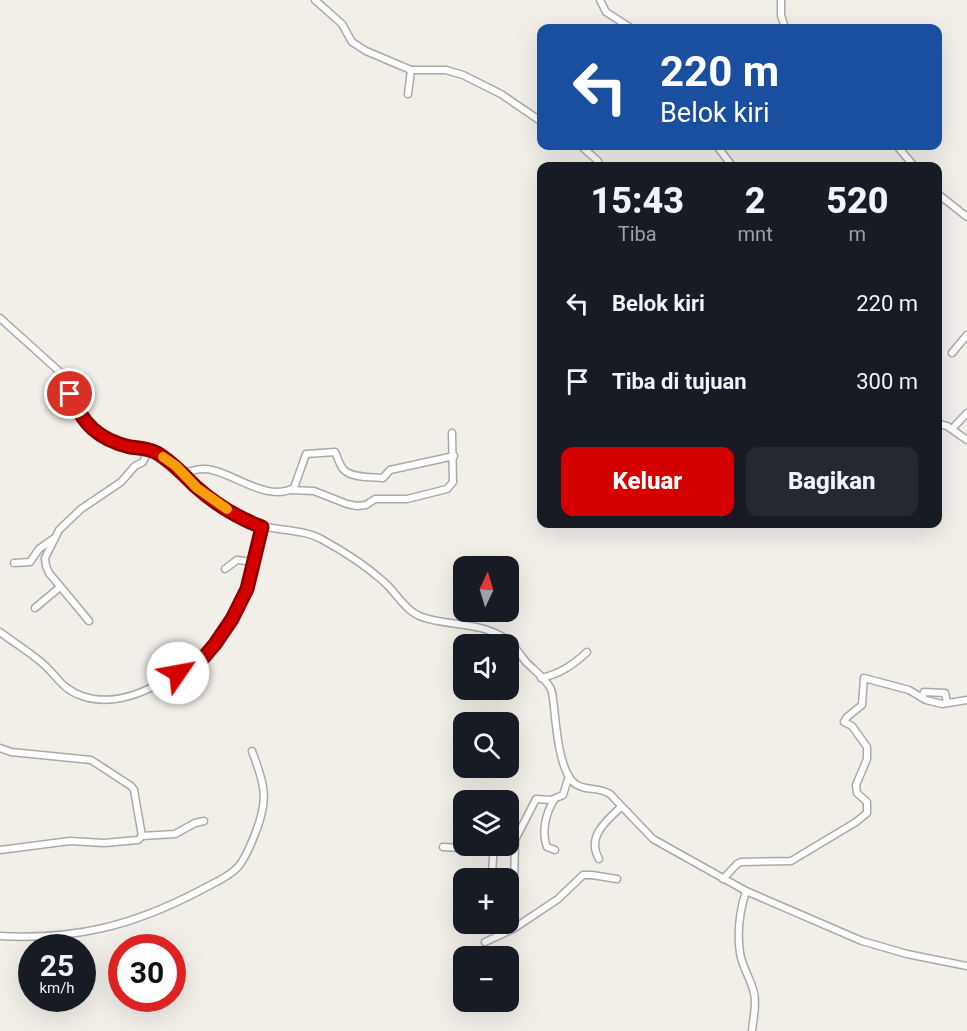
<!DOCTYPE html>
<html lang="id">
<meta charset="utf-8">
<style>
:root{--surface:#171b24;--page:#242831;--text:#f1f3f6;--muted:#9ea1a6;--accent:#d40000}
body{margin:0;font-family:Roboto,sans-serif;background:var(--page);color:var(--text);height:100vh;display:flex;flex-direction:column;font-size:22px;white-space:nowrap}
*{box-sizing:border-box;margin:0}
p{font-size:20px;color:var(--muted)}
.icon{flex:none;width:33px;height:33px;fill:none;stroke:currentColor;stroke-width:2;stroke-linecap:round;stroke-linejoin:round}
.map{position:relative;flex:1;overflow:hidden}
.panel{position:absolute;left:537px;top:162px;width:405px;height:366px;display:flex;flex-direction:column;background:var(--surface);border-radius:12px;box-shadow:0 6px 24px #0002}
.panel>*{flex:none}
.banner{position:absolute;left:537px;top:24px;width:405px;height:126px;border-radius:12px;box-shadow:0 6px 24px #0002;background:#1a4fa0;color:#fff;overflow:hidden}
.needle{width:39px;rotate:4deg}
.buttons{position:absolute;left:453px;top:556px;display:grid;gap:12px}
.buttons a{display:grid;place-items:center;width:66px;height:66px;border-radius:12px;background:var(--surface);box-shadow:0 6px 24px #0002;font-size:30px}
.speed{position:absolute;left:18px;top:934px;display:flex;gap:12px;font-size:30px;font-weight:700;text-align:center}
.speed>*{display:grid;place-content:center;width:78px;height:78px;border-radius:50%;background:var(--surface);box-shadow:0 6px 24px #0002;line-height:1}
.speed small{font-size:15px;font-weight:400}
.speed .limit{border:9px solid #d22;background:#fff;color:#111}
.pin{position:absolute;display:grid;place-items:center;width:51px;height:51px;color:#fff;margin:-26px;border:3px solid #fff;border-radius:50%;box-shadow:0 2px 6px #0007}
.me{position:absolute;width:66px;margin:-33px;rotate:57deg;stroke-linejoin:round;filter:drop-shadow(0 0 4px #0008)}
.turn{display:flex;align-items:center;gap:21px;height:126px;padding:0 24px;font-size:27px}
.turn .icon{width:78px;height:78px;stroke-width:2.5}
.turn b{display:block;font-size:42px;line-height:51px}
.eta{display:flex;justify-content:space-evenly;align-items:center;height:102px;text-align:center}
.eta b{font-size:36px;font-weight:800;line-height:42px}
.button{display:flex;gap:12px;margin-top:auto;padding:12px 24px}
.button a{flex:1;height:69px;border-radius:12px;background:var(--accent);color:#fff;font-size:24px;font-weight:800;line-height:69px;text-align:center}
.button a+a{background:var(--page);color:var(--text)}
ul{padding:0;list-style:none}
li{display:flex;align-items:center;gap:18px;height:78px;padding:0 24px}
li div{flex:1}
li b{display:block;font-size:22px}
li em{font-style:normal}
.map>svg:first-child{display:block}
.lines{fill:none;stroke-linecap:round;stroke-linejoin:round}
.street-casing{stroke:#a9a9a9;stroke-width:9}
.street{stroke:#fff;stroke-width:6}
.route-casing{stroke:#8a0000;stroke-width:15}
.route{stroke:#d40000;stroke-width:10}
.slow{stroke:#f59e0b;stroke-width:10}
</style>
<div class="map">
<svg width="967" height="1031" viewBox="0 0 967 1031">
<rect width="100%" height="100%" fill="#f2efe9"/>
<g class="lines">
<g class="street-casing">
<g id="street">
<polyline points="315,0 342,24 352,42 366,51 411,70 446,70 463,75 501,94 542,122"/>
<polyline points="600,0 606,12 631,28"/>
<polyline points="781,0 781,15 785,28"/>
<polyline points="408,94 411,70"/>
<polyline points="581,146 598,161 599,166"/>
<polyline points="717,146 732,166"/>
<polyline points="897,146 914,166"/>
<polyline points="938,194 967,217"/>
<path d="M0 318 61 373C72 392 75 412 92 428 114 450 137 441 158 454 190 473 212 507 248 522 272 532 300 527 323 540 343 551 365 565 383 581 396 592 405 611 422 617 448 626 477 622 501 636 512 642 519 653 526 662 534 670 546 679 551 689 553 694 553 701 554 707 556 726 559 766 572 781 582 792 598 786 610 794L653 839 746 891 862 941 907 954 967 966"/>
<polyline points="952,353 967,335"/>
<polyline points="938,424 947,426 967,440"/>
<polyline points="952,429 967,413"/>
<path d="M183 473C192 471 202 467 212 470 236 475 268 502 294 488L306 454 335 452C338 457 339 465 344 470 352 478 372 477 383 478L390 470 454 456"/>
<polyline points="290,490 314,491 347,504 357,506 366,505 375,499 407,499 447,489 453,482 452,433"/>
<polyline points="14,563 30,562 39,549 53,539"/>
<polyline points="225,569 237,560 254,562"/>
<polyline points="35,608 60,587"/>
<polyline points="89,621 49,573 46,566 45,558 59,530 81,509 121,482 135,466 143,462 149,449"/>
<path d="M0 632C13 642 28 651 41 662 56 674 61 689 82 696 108 705 137 696 160 683 172 676 185 671 196 663 220 646 244 604 251 576 256 559 257 543 262 527"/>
<path d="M541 678C560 674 573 665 587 652"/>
<polyline points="922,698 924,692 945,693 947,702"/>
<polyline points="0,748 11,752 91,760 131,786 134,790 142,836 138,840 104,843 70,841 0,850"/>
<path d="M554 800C546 813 541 832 547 847L555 850"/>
<polyline points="142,836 175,834 195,823 204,821"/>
<polyline points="443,847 461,848 478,846"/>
<path d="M599 859C586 837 606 821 621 807"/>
<polyline points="492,872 494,846"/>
<polyline points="723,879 737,864 741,862 791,861 856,822 867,813 867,802 857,793 856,785 867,759 867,747 852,726 844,722 847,717 862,705 864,678 909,690 926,700 942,704 967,700"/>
<path d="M746 891C740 910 737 933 740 953 742 967 751 979 754 993 757 1005 753 1019 752 1031"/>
<polyline points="513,929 515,840 536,799 551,800 563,795 569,776"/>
<path d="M0 936C75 940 132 926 199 891 211 884 228 878 238 867 245 859 249 849 253 839 269 801 266 789 252 751"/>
<polyline points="485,942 513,929 558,899 583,875 592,875 617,879"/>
</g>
</g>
<use href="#street" class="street"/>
</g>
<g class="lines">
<g class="route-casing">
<path id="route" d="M70 394C76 407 82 419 93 429 103 438 117 444 130 447 139 448 148 448 157 453 172 462 183 474 195 486 214 503 238 518 262 527L247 589 232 619 215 644 204 657 178 673"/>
</g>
<use href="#route" class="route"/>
<polyline class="slow" points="163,457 176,466 197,488 227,509"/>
</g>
</svg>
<div class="buttons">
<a><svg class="needle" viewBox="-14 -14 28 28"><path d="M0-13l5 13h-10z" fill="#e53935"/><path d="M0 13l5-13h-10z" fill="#9ea1a6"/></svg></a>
<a><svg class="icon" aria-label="sound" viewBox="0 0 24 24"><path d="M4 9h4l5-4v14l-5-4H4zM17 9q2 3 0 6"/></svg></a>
<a><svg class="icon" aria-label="search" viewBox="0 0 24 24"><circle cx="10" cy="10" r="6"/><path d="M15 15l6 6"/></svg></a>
<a><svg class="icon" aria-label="layers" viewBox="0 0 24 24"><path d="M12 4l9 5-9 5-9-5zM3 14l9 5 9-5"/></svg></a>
<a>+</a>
<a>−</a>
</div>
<div class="speed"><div>25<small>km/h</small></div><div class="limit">30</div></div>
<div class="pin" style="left:70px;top:394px;background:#d93025"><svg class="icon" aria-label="arrive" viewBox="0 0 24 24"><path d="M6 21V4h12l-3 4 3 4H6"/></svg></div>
<svg class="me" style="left:178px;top:673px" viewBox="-20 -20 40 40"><circle r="19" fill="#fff"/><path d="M0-13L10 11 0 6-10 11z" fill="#d40000"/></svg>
<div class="banner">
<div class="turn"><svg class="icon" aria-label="left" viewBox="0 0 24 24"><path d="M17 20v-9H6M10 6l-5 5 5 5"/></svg><div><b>220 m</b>Belok kiri</div></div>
</div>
<section class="panel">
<div class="eta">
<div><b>15:43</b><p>Tiba</p></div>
<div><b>2</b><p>mnt</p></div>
<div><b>520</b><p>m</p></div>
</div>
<ul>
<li><svg class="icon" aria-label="left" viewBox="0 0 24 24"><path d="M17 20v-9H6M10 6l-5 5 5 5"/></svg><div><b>Belok kiri</b></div><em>220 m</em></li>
<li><svg class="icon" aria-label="arrive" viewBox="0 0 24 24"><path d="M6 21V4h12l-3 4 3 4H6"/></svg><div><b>Tiba di tujuan</b></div><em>300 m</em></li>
</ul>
<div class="button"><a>Keluar</a><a>Bagikan</a></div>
</section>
</div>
